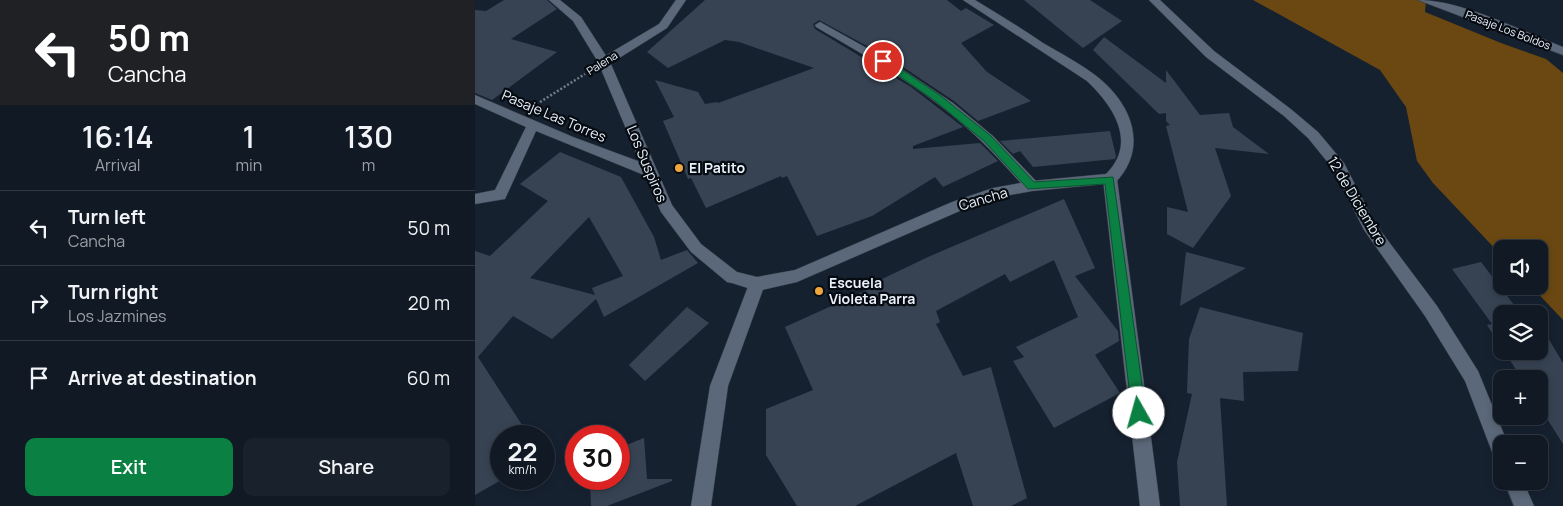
<!DOCTYPE html>
<meta charset="utf-8">
<style>
:root{--surface:#101924;--page:#19222c;--text:#f1f3f6;--muted:#9ca0a6;--line:#303841;--accent:#0b8043}
body{margin:0;font-family:Manrope,sans-serif;background:var(--page);color:var(--text);height:100vh;display:flex;flex-direction:column;font-size:19px;white-space:nowrap}
*{box-sizing:border-box;margin:0}
p{font-size:16px;color:var(--muted)}
.icon{flex:none;width:28px;height:28px;fill:none;stroke:currentColor;stroke-width:2;stroke-linecap:round;stroke-linejoin:round}
.map{position:relative;flex:1;overflow:hidden}
.panel{display:flex;flex-direction:column;background:var(--surface);width:475px}
.panel>*{flex:none}
.guide{background:#202124;color:#fff;overflow:hidden}
.buttons{position:absolute;left:1018px;top:240px;display:grid;gap:10px}
.buttons a{display:grid;place-items:center;width:55px;height:55px;border-radius:10px;background:var(--surface);box-shadow:0 2px 8px #0003,0 0 0 1px var(--line);font-size:25px}
.speed{position:absolute;left:15px;top:425px;display:flex;gap:10px;font-size:25px;font-weight:700;text-align:center}
.speed>*{display:grid;place-content:center;width:65px;height:65px;border-radius:50%;background:var(--surface);box-shadow:0 2px 8px #0003,0 0 0 1px var(--line);line-height:1}
.speed small{font-size:12px;font-weight:400}
.speed .limit{border:8px solid #d22;background:#fff;color:#111}
.pin{position:absolute;display:grid;place-items:center;width:42px;height:42px;color:#fff;margin:-21px;border:2px solid #fff;border-radius:50%;box-shadow:0 1px 5px #0007}
.me{position:absolute;width:55px;margin:-28px;rotate:353deg;stroke-linejoin:round;filter:drop-shadow(0 0 4px #0008)}
.turn{display:flex;align-items:center;gap:18px;height:105px;padding:0 25px;font-size:22px}
.turn .icon{width:65px;height:65px;stroke-width:2.5}
.turn b{display:block;font-size:35px;line-height:42px}
.eta{display:flex;justify-content:space-evenly;align-items:center;height:85px;text-align:center}
.eta b{font-size:30px;font-weight:600;line-height:35px}
.action{display:flex;gap:10px;margin-top:auto;padding:10px 25px}
.action a{flex:1;height:58px;border-radius:10px;background:var(--accent);color:#fff;font-size:20px;font-weight:600;line-height:58px;text-align:center}
.action a+a{background:var(--page);color:var(--text)}
ul{padding:0;list-style:none}
li{display:flex;align-items:center;gap:15px;height:75px;padding:0 25px;border-top:1px solid var(--line)}
li div{flex:1}
li b{display:block;font-size:19px}
li em{font-style:normal}
main{display:flex;flex:1;min-height:0}
.map>svg:first-child{display:block}
.forest{fill:#6b4811}
.building{fill:#374353;fill-rule:evenodd}
.lines{fill:none;stroke-linecap:round;stroke-linejoin:round}
.street-casing{stroke:#363d49;stroke-width:1}
.secondary-casing{stroke:#363d49;stroke-width:1}
.path{stroke:#727c89;stroke-width:2.5;stroke-dasharray:2 2;stroke-linecap:butt}
.street{fill:#5b6879;fill-rule:evenodd}
.secondary{fill:#5b6879;fill-rule:evenodd}
.route{fill:#0b8043;stroke:#07532c}
.poi-dot{fill:#efa73d;stroke:#060b11;stroke-width:2}
.labels{text-anchor:middle;stroke-width:4.5;stroke-linejoin:round;paint-order:stroke}
.far-street-label{font-size:11px;fill:#e9f1fb;stroke:#060b11}
.street-label{font-size:14px;fill:#e9f1fb;stroke:#060b11}
.poi-label{font-size:14px;font-weight:bold;fill:#e9f1fb;stroke:#060b11;text-anchor:start}
</style>
<main>
<section class="panel">
<div class="guide">
<div class="turn"><svg class="icon" aria-label="left" viewBox="0 0 24 24"><path d="M17 20v-9H6M10 6l-5 5 5 5"/></svg><div><b>50 m</b>Cancha</div></div>
</div>
<div class="eta">
<div><b>16:14</b><p>Arrival</p></div>
<div><b>1</b><p>min</p></div>
<div><b>130</b><p>m</p></div>
</div>
<ul>
<li><svg class="icon" aria-label="left" viewBox="0 0 24 24"><path d="M17 20v-9H6M10 6l-5 5 5 5"/></svg><div><b>Turn left</b><p>Cancha</p></div><em>50 m</em></li>
<li><svg class="icon" aria-label="right" viewBox="0 0 24 24"><path d="M7 20v-9h11M14 6l5 5-5 5"/></svg><div><b>Turn right</b><p>Los Jazmines</p></div><em>20 m</em></li>
<li><svg class="icon" aria-label="arrive" viewBox="0 0 24 24"><path d="M6 21V4h12l-3 4 3 4H6"/></svg><div><b>Arrive at destination</b></div><em>60 m</em></li>
</ul>
<div class="action"><a>Exit</a><a>Share</a></div>
</section>
<div class="map">
<svg width="1088" height="506" viewBox="0 0 1088 506">
<rect width="100%" height="100%" fill="#162130"/>
<polygon class="forest" points="778,0 951,0 950,12 1026,43 1071,59 1088,73 1088,320 1056,286 1064,286 1064,249 1026,249 1026,255 958,183 942,161 931,107 905,70"/>
<g class="building">
<polygon points="29,0 72,0 82,9 36,39 82,52 17,100 0,93 0,10 11,11"/>
<polygon points="230,0 472,0 486,11 491,8 519,25 486,43 512,72 556,101 503,121 479,101 416,59 344,20 338,24 340,29 436,87 488,127 438,146 438,149 505,143 523,161 468,187 460,177 397,216 342,236 312,176 307,178 306,176 231,208 216,178 213,179 188,121 199,117 180,80 223,92 230,104 242,102 243,103 339,68 264,42 250,40 193,68 172,52"/>
<polygon points="549,0 615,0 647,21 608,48"/>
<polygon points="629,37 691,83 691,70 725,115 754,113 758,127 794,154 740,148 756,196 718,248 692,234 692,207 713,212 691,126 695,125 691,121 691,113 684,114 618,50"/>
<polygon points="635,131 641,156 640,159 558,167 545,151 538,154 525,141"/>
<path d="M85 152 146 177 179 237 186 260 212 250 223 263 129 317 121 299 77 339 38 316 3 357 49 428 52 436H26L28 479 0 495V251L15 256 73 201 45 184ZM114 217 148 276 117 288 120 295 55 278Z"/>
<polygon points="589,199 620,268 600,276 643,331 644,341 620,355 645,393 579,428 538,361 549,357 541,347 603,317 579,260 535,282 530,274 461,311 465,322 461,324 488,376 516,367 552,498 536,506 498,506 481,453 380,506 322,506 291,455 291,409 338,390 310,327 407,283 405,280 453,257"/>
<polygon points="711,252 771,268 705,306"/>
<polygon points="1006,262 1046,314 1026,314 1026,347 1012,325 1017,324 977,269"/>
<polygon points="212,307 234,323 170,381 154,365"/>
<polygon points="725,307 828,333 823,371 768,372 769,401 745,398 752,506 705,506 702,462 717,394 712,393 714,339"/>
<polygon points="1064,323 1088,363 1088,444 1064,406 1064,379 1047,379 1029,351 1064,351"/>
<polygon points="169,438 172,479 197,479 197,481 132,506 116,506 115,479 144,479 144,448"/>
</g>
<g class="lines">
<g class="street-casing">
<g id="street">
<polygon points="201,0 211,0 192,28 133,65 125,65 125,59 184,24"/>
<polygon points="674,0 685,0 739,51 817,110 843,132 869,163 899,222 962,306 1003,371 1033,444 1026,444 1026,459 1019,457 990,381 950,316 889,230 859,170 833,138 809,116 731,57"/>
<path d="M943 0C987 0 1046 31 1088 47V55Z"/>
<path d="M345 22 415 61 478 103 518 136 562 182 564 186 562 190H552C532 168 513 146 491 127 446 87 393 57 341 27L340 25Z"/>
<polygon points="0,95 98,137 179,167 181,171 179,175 169,175 61,131 30,199 0,204 0,194 20,190 51,127 0,104"/>
<polygon points="635,174 642,179 685,506 665,506 628,179"/>
<polygon points="282,277 287,279 290,284 253,386 236,506 216,506 235,386 274,284 277,279"/>
<polygon points="1029,481 1048,481 1059,506 1039,506"/>
</g>
</g>
<g class="secondary-casing">
<path id="secondary" d="M74 0H85L106 17 135 62 197 205 226 244 262 272 282 277 320 270 477 202 518 188 557 181 631 174C663 142 638 106 612 81L488 0H500C523 14 546 28 568 43 585 53 604 63 620 75 656 102 675 147 640 183L557 191 519 198 487 210 322 282 282 291 257 283 252 282 216 252 186 212 123 62 98 21Z"/>
</g>
<polyline class="path" points="65,102 110,74"/>
<use href="#street" class="street"/>
<use href="#secondary" class="secondary"/>
</g>
<polygon class="route" points="405,59 411,59 466,96 516,136 559,182 638,177 671,413 669,417 664,419 659,417 657,413 630,184 553,189 509,141 459,100 405,63"/>
<g class="poi-dot">
<circle cx="204" cy="168" r="5"/>
<circle cx="344" cy="291" r="5"/>
</g>
<g class="labels">
<g class="far-street-label">
<text transform="translate(1033 30) rotate(21)" y="4">Pasaje Los Boldos</text>
<text transform="translate(127 63) rotate(-32)" y="4">Palena</text>
</g>
<g class="street-label">
<text transform="translate(79 116) rotate(23)" y="5">Pasaje Las Torres</text>
<text transform="translate(172 164) rotate(67)" y="5">Los Suspiros</text>
<text transform="translate(508 199) rotate(-16)" y="5">Cancha</text>
<text transform="translate(882 201) rotate(59)" y="5">12 de Diciembre</text>
</g>
<g class="poi-label">
<text x="214" y="173">El Patito</text>
<text x="354" y="288">Escuela<tspan x="354" dy="16">Violeta Parra</tspan></text>
</g>
</g>
</svg>
<div class="buttons">
<a><svg class="icon" aria-label="sound" viewBox="0 0 24 24"><path d="M4 9h4l5-4v14l-5-4H4zM17 9q2 3 0 6"/></svg></a>
<a><svg class="icon" aria-label="layers" viewBox="0 0 24 24"><path d="M12 4l9 5-9 5-9-5zM3 14l9 5 9-5"/></svg></a>
<a>+</a>
<a>−</a>
</div>
<div class="speed"><div>22<small>km/h</small></div><div class="limit">30</div></div>
<div class="pin" style="left:408px;top:61px;background:#d93025"><svg class="icon" aria-label="arrive" viewBox="0 0 24 24"><path d="M6 21V4h12l-3 4 3 4H6"/></svg></div>
<svg class="me" style="left:664px;top:413px" viewBox="-20 -20 40 40"><circle r="19" fill="#fff"/><path d="M0-13L10 11 0 6-10 11z" fill="#0b8043"/></svg>
</div>
</main>
